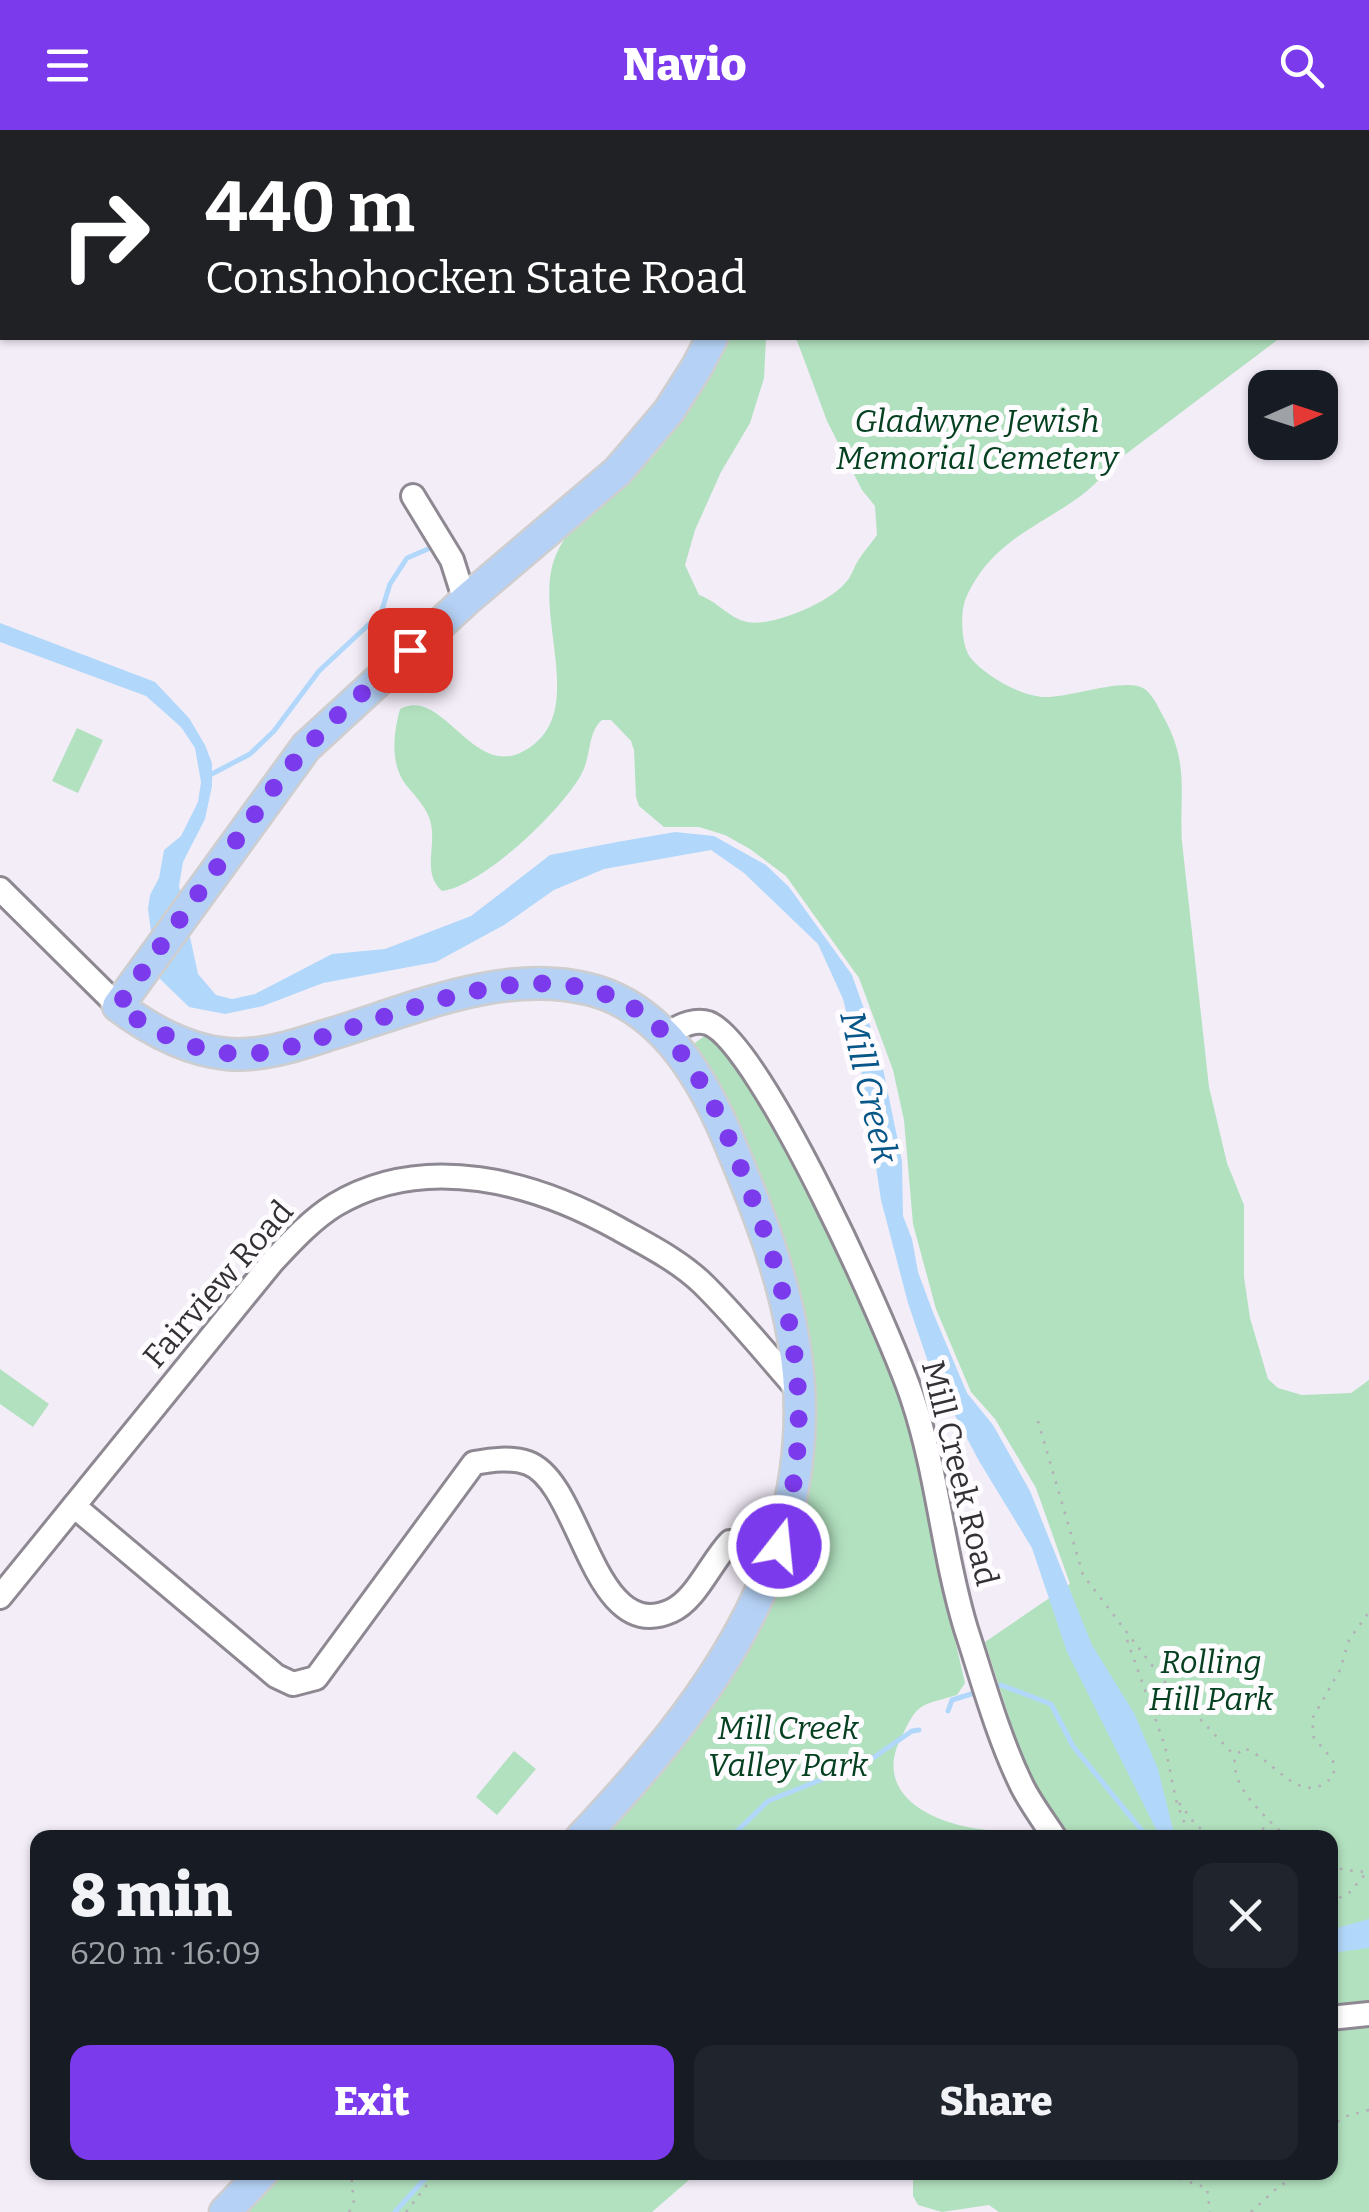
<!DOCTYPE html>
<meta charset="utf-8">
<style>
:root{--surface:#171b24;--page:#20242c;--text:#f1f3f6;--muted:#9ea1a6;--accent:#7c3aed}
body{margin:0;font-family:Bitter,serif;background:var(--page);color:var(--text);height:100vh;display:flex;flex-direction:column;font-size:38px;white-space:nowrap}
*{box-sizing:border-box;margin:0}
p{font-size:32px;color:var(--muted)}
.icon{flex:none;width:55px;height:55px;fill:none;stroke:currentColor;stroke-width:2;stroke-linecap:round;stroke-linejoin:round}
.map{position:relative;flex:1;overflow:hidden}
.drawer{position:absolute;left:30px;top:1700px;width:1308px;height:350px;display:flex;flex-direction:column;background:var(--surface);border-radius:20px;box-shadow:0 2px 8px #0004}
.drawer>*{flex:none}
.top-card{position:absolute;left:0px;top:0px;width:1370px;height:210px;box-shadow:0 2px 8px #0004;background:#202124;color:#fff;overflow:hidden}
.needle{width:65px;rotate:87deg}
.fabs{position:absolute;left:1248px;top:240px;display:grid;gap:20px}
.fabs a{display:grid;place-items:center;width:90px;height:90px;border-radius:20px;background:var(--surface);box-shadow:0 2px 8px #0004;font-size:50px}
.pin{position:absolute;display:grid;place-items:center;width:85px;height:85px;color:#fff;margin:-42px;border-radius:20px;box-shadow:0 5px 15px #0006}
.me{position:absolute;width:110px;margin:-55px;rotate:16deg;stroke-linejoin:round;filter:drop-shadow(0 0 8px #0008)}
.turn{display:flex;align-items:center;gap:35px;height:210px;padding:0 40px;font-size:45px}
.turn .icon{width:130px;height:130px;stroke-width:2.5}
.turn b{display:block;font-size:70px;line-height:85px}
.round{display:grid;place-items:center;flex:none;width:105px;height:105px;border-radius:20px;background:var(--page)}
.overview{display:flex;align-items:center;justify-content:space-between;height:170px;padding:0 40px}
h1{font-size:60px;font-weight:800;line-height:75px}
.cta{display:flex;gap:20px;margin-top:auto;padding:20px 40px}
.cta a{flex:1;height:115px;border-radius:20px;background:var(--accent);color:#fff;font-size:40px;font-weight:800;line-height:115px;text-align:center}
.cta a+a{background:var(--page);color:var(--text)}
header{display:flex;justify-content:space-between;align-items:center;height:130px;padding:0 40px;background:var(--accent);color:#fff;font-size:45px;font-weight:800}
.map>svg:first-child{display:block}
.green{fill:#b2e1bf}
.water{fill:#b1d8fa}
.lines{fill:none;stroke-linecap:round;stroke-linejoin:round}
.stream{stroke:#b1d8fa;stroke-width:5}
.minor-casing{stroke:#8e8892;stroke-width:28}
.major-casing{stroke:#cececf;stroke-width:35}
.path{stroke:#b3aeb7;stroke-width:2.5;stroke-dasharray:2.5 8;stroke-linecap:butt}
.minor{stroke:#fff;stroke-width:22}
.major{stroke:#b5d1f5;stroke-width:30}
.route{stroke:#7c3aed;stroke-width:18;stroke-dasharray:0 32.4}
.labels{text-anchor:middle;stroke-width:10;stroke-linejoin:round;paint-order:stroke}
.park-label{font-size:32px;font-style:italic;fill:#054121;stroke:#fefcfe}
.street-label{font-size:32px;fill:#333135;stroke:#fefcfe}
.water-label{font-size:35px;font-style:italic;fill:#065688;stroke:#fefcfe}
</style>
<header><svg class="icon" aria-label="menu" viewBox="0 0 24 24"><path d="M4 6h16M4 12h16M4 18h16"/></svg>Navio<svg class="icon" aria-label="search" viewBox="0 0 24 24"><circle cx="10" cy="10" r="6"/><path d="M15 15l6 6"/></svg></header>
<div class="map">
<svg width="1369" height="2082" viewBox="0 0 1369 2082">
<rect width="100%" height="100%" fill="#f3edf8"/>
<g class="green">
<path d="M727 208H766L764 248 750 293 721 342 695 400 685 435 699 465C717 471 729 488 747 492 773 497 831 472 847 451 852 445 854 437 858 431 863 422 871 414 877 405L875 376 862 360 827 291 796 208H1280L1110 336C1073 390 998 394 966 468 960 482 961 514 970 527 985 546 1019 565 1042 567 1069 569 1128 545 1146 560 1154 567 1158 577 1163 586 1190 634 1179 662 1182 712L1209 957 1227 1033 1244 1075V1147L1250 1188 1268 1249 1278 1258 1302 1265 1351 1263 1369 1250V1875L1330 1879V1708L1066 1707 1030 1653 985 1512 1070 1454 1036 1358 995 1289 971 1262 936 1179 913 1094 904 990 893 940 859 848 786 746 750 719 725 705 699 697H664L639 676 636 667 634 620 631 611 611 590H602C588 602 591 624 583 641 566 677 483 756 442 761 422 743 436 718 431 694 428 679 416 667 406 655 390 634 393 604 400 579 442 556 471 645 520 623 591 590 535 493 553 433 567 389 608 370 640 340 671 311 715 248 727 208Z"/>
<polygon points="77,598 103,610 78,663 52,651"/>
<path d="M707 904 737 934 800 1038 887 1218 918 1305 944 1462 965 1553 957 1565C948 1568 937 1570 927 1574 914 1579 909 1592 903 1604 862 1677 964 1706 1018 1700L1023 1703 1037 1698 1044 1707 593 1708 746 1511 811 1263 691 916Z"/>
<polygon points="0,1239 49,1274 33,1297 0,1274"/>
<polygon points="514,1621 536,1639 497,1685 476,1667"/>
<polygon points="1369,1886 1369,2082 999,2082 989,2075 942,2082 918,2075 913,2066 913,2043 1330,2042 1330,1891"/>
<polygon points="284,2043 284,2042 697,2043 652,2082 246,2082"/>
</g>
<g class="water">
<polygon points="0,493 155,552 189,588 205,615 212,633 212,656 205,689 183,732 179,756 198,844 216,865 232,869 255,864 332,824 385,819 471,786 550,725 617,712 675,702 714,706 766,735 789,757 852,845 880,924 902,1031 903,1086 912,1109 918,1142 934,1185 967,1263 993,1295 1030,1361 1092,1515 1134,1583 1158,1639 1175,1707 1157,1707 1158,1703 1067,1522 1032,1418 979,1331 930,1238 908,1173 881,1070 861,939 843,869 818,814 744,743 711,720 604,739 554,760 504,795 436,832 323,853 263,876 225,884 189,877 157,846 148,779 150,765 159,748 164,720 181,706 198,672 201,652 195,618 181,597 146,566 0,512"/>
<polygon points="1369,1789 1369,1818 1330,1823 1330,1800"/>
</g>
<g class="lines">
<g class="stream">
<polyline points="210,645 250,624 274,601 319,541 381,483 390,454 407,428 428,419"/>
<polyline points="992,1558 1001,1555 1051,1574 1073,1616 1148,1708"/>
<polyline points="948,1581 952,1570 981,1561"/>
<polyline points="730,1708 768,1671 870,1630 912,1601 919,1600"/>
<polyline points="395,2082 431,2042"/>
</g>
<g class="minor-casing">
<g id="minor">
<polyline points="713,0 714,2"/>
<polyline points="413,366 452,430 465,471"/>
<polyline points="0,759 118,876"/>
<path d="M665 904C678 898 693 888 708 893 761 912 893 1208 913 1270 938 1345 943 1424 966 1499 983 1551 998 1607 1022 1656 1031 1674 1044 1691 1055 1708"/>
<path d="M74 1376 276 1546 293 1554 316 1548 474 1333C491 1330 511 1327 528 1333 582 1353 592 1516 671 1481 696 1470 710 1433 730 1412L749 1413 777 1423"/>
<path d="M0 1467 273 1131C292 1111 311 1090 335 1075 425 1021 535 1052 619 1099 647 1115 678 1130 702 1153 736 1186 767 1225 799 1261"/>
<polyline points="1330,1888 1369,1884"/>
</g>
</g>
<g class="major-casing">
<g id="major">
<polyline points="768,2 769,0"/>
<path d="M581 1708C714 1568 830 1412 793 1207 782 1143 758 1081 733 1021 706 953 664 877 588 859 502 838 411 880 331 904 297 915 263 927 227 924 186 920 150 900 118 876L306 617 465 471 618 341 669 281 697 237 712 208"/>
<polyline points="225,2082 263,2042"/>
</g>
</g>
<g class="path">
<polyline points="1038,1291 1083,1445 1164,1551 1234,1625"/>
<polyline points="1127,1510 1165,1616 1176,1670 1190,1708"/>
<polyline points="1179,1673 1195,1694 1212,1708"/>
<polyline points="1256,1708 1269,1691"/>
<path d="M1287 1708C1266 1687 1230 1658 1235 1626L1244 1618C1277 1631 1302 1681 1334 1645L1333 1630 1314 1608 1312 1589 1340 1540 1349 1510 1369 1482"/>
<polyline points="1330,1735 1344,1740 1367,1742"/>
<polyline points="1330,1773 1350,1762 1367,1742"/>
<polyline points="1330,1999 1343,1987 1369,1980"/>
<polyline points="1160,2042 1207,2058 1210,2082"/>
<polyline points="349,2082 354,2074 351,2042"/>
<polyline points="406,2082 430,2051 443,2042"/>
<polyline points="1251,2082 1276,2059 1300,2042"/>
</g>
<use href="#minor" class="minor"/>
<use href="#major" class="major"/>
</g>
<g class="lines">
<path class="route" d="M410 520 328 594 285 642 118 876C155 903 196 924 243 924 275 924 307 912 338 902 439 870 577 810 665 904 708 950 731 1012 753 1070 797 1186 816 1295 779 1416"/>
</g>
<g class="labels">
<g class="park-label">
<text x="977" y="302">Gladwyne Jewish<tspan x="977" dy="37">Memorial Cemetery</tspan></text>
<text x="1211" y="1543">Rolling<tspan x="1211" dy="37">Hill Park</tspan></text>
<text x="788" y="1609">Mill Creek<tspan x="788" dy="37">Valley Park</tspan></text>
</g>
<g class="street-label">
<text transform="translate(218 1154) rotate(-49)" y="11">Fairview Road</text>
<text transform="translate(960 1343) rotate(76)" y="11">Mill Creek Road</text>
</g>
<g class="water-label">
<text transform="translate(869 957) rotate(77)" y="12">Mill Creek</text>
</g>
</g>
</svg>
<div class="fabs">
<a><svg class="needle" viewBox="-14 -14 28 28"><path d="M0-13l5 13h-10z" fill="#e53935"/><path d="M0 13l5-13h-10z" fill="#9ea1a6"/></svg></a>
</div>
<div class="pin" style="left:410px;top:520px;background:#d93025"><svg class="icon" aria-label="arrive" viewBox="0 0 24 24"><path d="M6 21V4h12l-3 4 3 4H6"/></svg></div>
<svg class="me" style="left:779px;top:1416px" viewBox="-20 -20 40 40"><circle r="17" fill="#7c3aed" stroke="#fff" stroke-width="3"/><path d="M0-11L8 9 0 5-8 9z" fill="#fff"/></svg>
<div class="top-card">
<div class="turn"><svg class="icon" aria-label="right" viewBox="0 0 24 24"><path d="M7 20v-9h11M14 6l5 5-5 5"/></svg><div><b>440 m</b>Conshohocken State Road</div></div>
</div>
<section class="drawer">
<div class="overview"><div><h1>8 min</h1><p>620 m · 16:09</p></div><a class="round"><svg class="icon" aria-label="close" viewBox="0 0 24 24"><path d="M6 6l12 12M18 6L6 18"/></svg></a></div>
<div class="cta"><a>Exit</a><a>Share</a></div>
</section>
</div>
